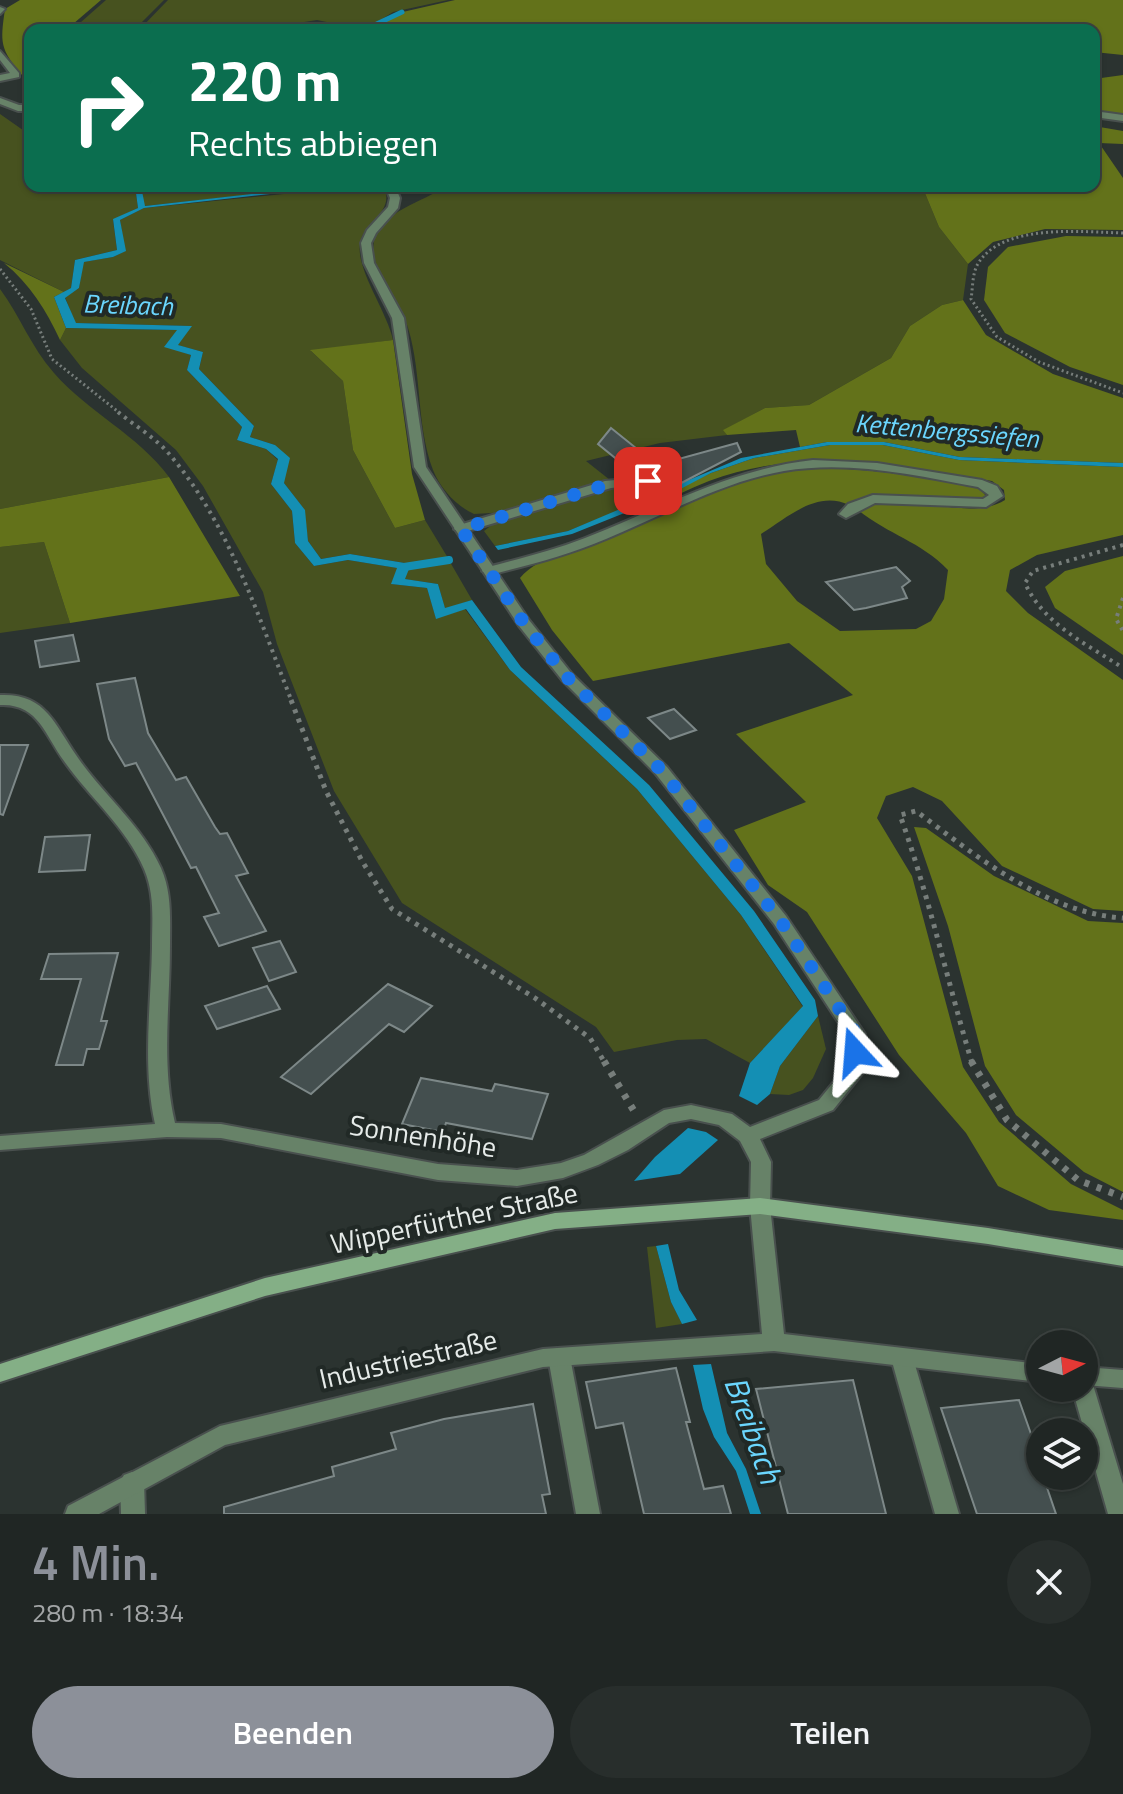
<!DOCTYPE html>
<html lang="de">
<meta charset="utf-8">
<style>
:root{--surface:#202624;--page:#282e2c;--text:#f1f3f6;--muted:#a2a5a6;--line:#3d4341;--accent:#8c9099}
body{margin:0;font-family:"Titillium Web",sans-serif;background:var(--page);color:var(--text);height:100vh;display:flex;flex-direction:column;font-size:30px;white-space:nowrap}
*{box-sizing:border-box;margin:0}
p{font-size:26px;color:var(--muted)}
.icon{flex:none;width:44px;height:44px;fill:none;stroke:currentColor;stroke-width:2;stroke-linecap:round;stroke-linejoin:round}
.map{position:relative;height:1514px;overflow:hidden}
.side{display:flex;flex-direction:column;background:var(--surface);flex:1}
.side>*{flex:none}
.hud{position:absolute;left:24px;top:24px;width:1076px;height:168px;border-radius:16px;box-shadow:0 2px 6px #0004,0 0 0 2px var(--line);background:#0b6e4f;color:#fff;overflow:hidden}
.needle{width:52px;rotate:84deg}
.tools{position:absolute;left:1026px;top:1330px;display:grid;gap:16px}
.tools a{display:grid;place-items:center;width:72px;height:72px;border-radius:50%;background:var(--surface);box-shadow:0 2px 6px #0004,0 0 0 2px var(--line);font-size:40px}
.pin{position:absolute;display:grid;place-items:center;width:68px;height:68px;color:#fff;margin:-34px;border-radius:16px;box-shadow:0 4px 12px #0006}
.me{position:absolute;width:88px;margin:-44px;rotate:341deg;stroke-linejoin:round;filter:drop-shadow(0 0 6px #0008)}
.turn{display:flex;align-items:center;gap:28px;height:168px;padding:0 32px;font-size:36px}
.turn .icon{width:104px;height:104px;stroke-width:2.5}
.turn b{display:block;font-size:56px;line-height:68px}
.round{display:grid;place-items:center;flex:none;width:84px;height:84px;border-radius:42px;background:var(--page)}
.overview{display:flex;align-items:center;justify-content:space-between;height:136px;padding:0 32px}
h1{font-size:48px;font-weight:600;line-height:60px;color:var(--accent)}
.cta{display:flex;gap:16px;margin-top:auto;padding:16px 32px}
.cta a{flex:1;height:92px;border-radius:48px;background:var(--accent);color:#fff;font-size:32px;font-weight:600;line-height:92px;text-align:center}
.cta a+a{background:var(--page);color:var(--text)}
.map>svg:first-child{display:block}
.green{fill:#47521f}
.forest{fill:#63721a}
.water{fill:#148fb4}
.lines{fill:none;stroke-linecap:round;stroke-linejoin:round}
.stream-far1{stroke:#148fb4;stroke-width:5}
.stream{stroke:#148fb4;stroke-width:8}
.building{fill:#444f4f;stroke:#7d8888;stroke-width:2}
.service-casing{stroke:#49504e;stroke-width:4}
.minor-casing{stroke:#49504e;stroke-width:4}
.secondary-casing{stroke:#49504e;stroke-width:4}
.path-far3{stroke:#777e7b;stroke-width:3;stroke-dasharray:2 3;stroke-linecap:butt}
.path-far2{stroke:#777e7b;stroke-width:4;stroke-dasharray:3 5;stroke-linecap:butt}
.path-far1{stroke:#777e7b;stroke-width:5;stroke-dasharray:4 6;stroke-linecap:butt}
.path{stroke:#777e7b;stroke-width:7;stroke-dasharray:5 8;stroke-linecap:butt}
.service{fill:#678268;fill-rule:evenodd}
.minor{fill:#678268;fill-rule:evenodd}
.secondary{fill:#84af86;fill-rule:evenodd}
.route{stroke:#1a73e8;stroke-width:14;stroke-dasharray:0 25.2}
.labels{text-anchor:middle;stroke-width:8;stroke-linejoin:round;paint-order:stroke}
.water-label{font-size:26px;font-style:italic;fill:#6bd6fe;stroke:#212926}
.near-street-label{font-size:28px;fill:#e6ebe9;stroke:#212926}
.near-water-label{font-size:32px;font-style:italic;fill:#6bd6fe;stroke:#212926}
</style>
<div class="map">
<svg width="1123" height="1514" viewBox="0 0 1123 1514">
<rect width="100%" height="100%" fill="#2b3330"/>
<g class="green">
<polygon points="106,0 164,0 134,30 72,30"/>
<polygon points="168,0 448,0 393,12 365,30 317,20 254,30 139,30"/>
<polygon points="0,114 30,135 30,186 135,186 138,208 113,220 117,250 75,260 71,288 64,292 0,260"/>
<polygon points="141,186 329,186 144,206"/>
<path d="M445 186H922L939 227 968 264 963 300 942 305 910 326 891 358 809 405 765 408 724 430 727 435 660 443 586 461 610 480 508 512 474 514C456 506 440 488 433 470 415 422 423 367 405 319 396 294 369 269 374 241 380 211 425 202 445 186Z"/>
<path d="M353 187 385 190C393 214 363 221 360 244 356 270 387 311 393 340L311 351 343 381 353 450 395 528 425 520 448 558 411 564 350 554 321 559 308 541 304 509 284 483 275 445 250 437 254 426 199 369 203 352 177 345 191 326 75 323 65 297 79 288 83 262 113 257 125 251 120 220 144 208Z"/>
<path d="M0 289C20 316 31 347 54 373 88 412 138 435 169 477L0 509Z"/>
<polygon points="66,328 178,330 165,346 191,355 187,370 242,427 237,440 266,449 278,460 271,484 292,511 295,543 314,566 348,560 398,568 392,584 427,588 436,618 465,609 510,670 637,789 741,915 803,1007 750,1063 706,1039 677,1040 614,1052 596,1027 402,903 334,791 277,644 263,592 203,486 176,450 82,368 60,340"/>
<polygon points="612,488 662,493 568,531 495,546 484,531 493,524 597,490"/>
<polygon points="44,542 70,623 0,633 0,547"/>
<polygon points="450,562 472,600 445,609 438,584 404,579 409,568"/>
<polygon points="818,1016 826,1049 813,1078 803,1090 789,1095 770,1094 780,1066"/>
<polygon points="656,1246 671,1302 682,1324 656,1328 647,1247"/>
</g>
<g class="forest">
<path d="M20 0H101L66 30H30V75H22C0 49 0 43 5 9Z"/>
<polygon points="455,0 1123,0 1123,55 1094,52 1094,30 867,30 786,22 732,30 365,30 394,14"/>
<polygon points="1123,75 1123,117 1094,113 1094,79"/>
<polygon points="1094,126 1123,131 1123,144 1099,143 1123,178 1123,230 1045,229 993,242 968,264 939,227 922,186 1094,186"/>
<polygon points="1066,236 1123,237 1123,385 1070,367 1005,333 984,300 988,267 1008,247"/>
<path d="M4 263 64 292 54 297 66 328 60 340C46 310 30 284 4 263Z"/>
<polygon points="963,300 986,335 1053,374 1123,398 1123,463 960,457 884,442 827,442 800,447 796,430 727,435 723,430 765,408 809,405 891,358 910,326 942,305"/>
<polygon points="393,340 412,474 425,520 395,528 353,450 343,381 310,350"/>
<path d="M830 445H883L959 460 1123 467V535L1037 555 1010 570 1006 591 1028 613 1123 680V911L1093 909 1002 866 942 801 913 787 886 796 877 818 912 876 963 1067 999 1122 1071 1184 1123 1210V1220L1049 1210 998 1186 966 1133 899 1055 807 912 768 885 734 830 806 802 736 734 853 695 789 643 593 681 552 630 520 578C540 554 579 550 607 538 644 521 681 499 719 486 810 455 888 471 979 488L986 496C963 513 897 488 866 497 860 499 854 503 849 505 817 490 788 517 761 534L766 564 797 601 840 631 916 629 931 621 944 599 948 570C920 541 889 535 858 510 906 487 966 524 1005 500L1004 490 992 481C896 466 802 446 709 481 688 489 668 500 648 510L642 506 711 473 754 458Z"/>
<polygon points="169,477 240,596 70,623 44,542 0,547 0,509"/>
<polygon points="1123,556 1123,655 1055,608 1045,587 1065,571"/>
<polygon points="914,827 926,828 994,876 1088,921 1123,923 1123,1192 1084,1172 1016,1115 985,1066 948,926"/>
</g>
<g class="water">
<polygon points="135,186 141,186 145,206 324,186 382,186 385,190 325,188 144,208 120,220 126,251 113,257 84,262 79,288 65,298 76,323 192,326 178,345 203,352 199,369 254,426 250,437 275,445 290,458 284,483 305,510 308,541 321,559 350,554 411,564 405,579 438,584 445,608 472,600 521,667 649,785 754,911 815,1000 818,1016 780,1066 770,1094 757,1105 739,1096 750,1063 803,1006 741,915 637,789 510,670 466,609 436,619 427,588 391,584 397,568 348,560 314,566 295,543 292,511 271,484 278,459 266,449 237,440 242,427 187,370 191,355 164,347 177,330 66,328 54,297 71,288 75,260 117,250 113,219 138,208"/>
<polygon points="827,442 884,442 960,457 1123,463 1123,467 959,460 883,445 830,445 754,458 711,473 667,496 572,534 498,550 495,546 568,531 741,458"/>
<polygon points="688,1128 706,1132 718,1140 680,1174 634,1181 655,1157"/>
<polygon points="668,1244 679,1290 697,1320 682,1324 671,1302 656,1246"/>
<polygon points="711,1364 727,1433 746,1469 761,1514 750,1514 736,1471 714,1437 703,1409 693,1365"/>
</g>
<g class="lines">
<polyline class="stream-far1" points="364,30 402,12"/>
<polyline class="stream" points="404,567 449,560"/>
</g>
<g class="building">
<polygon points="611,428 657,465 737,443 741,452 662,493 651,487 658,483 656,478 648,474 636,475 598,444"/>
<polygon points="896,567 910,581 902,587 907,598 866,608 854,610 826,582"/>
<polygon points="73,635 79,661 40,667 35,641"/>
<polygon points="135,678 148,733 176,780 186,777 215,827 220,834 227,833 248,873 236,876 266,931 219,946 204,917 219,913 196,867 191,868 136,763 125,766 109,739 97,684"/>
<polygon points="674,709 696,730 670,739 648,718"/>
<polygon points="0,745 28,745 3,815 0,814"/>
<polygon points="90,835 85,870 39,872 45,837"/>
<polygon points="280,941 296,972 269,981 253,948"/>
<polygon points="118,953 101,1021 107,1021 99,1049 87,1049 83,1065 56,1065 81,979 41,979 49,954"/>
<polygon points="388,984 432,1006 404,1032 389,1024 311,1094 281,1077"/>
<polygon points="267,986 280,1009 217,1029 205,1006"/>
<polygon points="421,1078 492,1091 495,1084 548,1094 532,1139 446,1123 443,1132 402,1124"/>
<polygon points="676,1368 690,1422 686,1422 704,1489 723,1486 731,1514 644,1514 623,1423 596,1428 586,1382"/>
<polygon points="853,1380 886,1514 788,1514 756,1389"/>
<polygon points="1019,1400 1037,1451 1035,1451 1040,1476 1043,1476 1056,1514 977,1514 941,1408"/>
<polygon points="533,1404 550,1494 542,1495 546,1514 224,1514 224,1507 334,1476 332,1467 396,1449 391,1433 444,1419"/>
</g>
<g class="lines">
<g class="service-casing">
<g id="service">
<polygon points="0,7 5,9 0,14"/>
<polygon points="0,51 19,73 19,77 0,81 0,75 10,73 0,60"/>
<polygon points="1094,111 1123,115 1123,121 1094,117"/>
<polygon points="409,186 393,192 388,189 393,186"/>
<path d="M813 460 877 463 982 480 997 486 1003 496 986 507 875 503 846 518 839 514 848 504 873 495 983 499 989 495 978 487C915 475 848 460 784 471 721 482 664 515 606 539 569 555 529 565 489 575L482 571 484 568C518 559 552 551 585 538 662 508 730 469 813 460Z"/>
<polygon points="648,477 655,481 653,484 611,488 461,533 454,529 456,526 605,481"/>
<polygon points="559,1348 567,1350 570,1357 600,1514 576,1514 548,1357 551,1350"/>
<polygon points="902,1349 910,1351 913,1358 959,1514 935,1514 891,1358 894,1351"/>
<polygon points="1084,1379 1091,1381 1094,1388 1123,1484 1123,1514 1108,1514 1072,1388 1084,1388"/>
<polygon points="132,1472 140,1475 144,1482 145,1514 121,1514 120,1482 124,1475"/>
</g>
</g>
<g class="minor-casing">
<g id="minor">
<polygon points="0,98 19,105 30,105 30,111 18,111 0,104"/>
<path d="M385 186H395L400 198 398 208 376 233 371 243 374 263 404 318 426 467 529 620 572 674 667 767 786 916 865 1034V1070L833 1110 760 1139 771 1162 770 1206 784 1334 1040 1364V1382L774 1351 543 1367 225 1445 99 1514H65L68 1506 220 1426 543 1349 762 1334 750 1206 751 1162 740 1141 719 1125 691 1119 669 1123 628 1150 598 1165 563 1178 517 1186 438 1180 221 1138 167 1137 0 1150V1136L155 1124C142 1065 151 1006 152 947 152 919 155 895 144 869 126 827 89 797 64 761 45 735 38 703 0 705V695C45 693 54 723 76 755 102 794 141 824 161 868 172 893 170 918 170 946 170 1005 161 1064 175 1123L221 1124 438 1164 517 1170 561 1163 584 1155 664 1110 691 1105 732 1114 750 1127 819 1100 845 1068 846 1034 774 924 655 773 562 680 519 626 414 467 392 318 364 263 361 243 367 230 388 207 390 198Z"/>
<polygon points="1084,1367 1123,1370 1123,1388 1084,1385"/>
</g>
</g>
<g class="secondary-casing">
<polygon id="secondary" points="760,1198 988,1228 1123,1250 1123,1266 988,1244 760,1214 555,1229 265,1296 0,1382 0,1364 265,1278 555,1213"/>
</g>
<g class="path-far3">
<path d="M1123 233C1083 232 1005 223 979 262 972 272 973 287 971 299L997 337 1039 362 1123 393"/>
<polyline points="0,269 31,309 52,359 121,414"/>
</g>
<g class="path-far2">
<path d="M118 412C135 426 156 438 170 455 229 524 259 618 292 702"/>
<path d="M1123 545 1033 571 1025 583C1044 625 1087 644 1123 668"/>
<polyline points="1123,598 1116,619 1123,631"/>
</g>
<g class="path-far1">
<polyline points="291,700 326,791 362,861 392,909 535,998 590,1038 605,1063"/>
<path d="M972 1063C947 980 929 896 900 815L916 811C976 856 1046 913 1123 918"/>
</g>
<g class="path">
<polyline points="604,1061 634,1111"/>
<polyline points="971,1061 1007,1120 1078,1180 1123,1197"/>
</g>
<use href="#service" class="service"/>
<use href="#minor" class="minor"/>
<use href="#secondary" class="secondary"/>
</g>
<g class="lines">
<polyline class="route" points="648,481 610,484 461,529 524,623 567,677 661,770 780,920 856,1034 855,1052"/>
</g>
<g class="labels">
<g class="water-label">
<text transform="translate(128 305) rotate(2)" y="9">Breibach</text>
<text transform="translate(947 431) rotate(5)" y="9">Kettenbergssiefen</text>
</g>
<g class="near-street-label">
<text transform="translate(423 1136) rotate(9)" y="10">Sonnenhöhe</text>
<text transform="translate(454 1218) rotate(-12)" y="10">Wipperfürther Straße</text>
<text transform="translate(408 1359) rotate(-13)" y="10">Industriestraße</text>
</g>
<g class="near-water-label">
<text transform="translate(753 1430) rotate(70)" y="11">Breibach</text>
</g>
</g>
</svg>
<div class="tools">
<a><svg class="needle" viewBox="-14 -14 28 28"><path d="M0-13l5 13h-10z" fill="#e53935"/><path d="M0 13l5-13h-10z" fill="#a2a5a6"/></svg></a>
<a><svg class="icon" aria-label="layers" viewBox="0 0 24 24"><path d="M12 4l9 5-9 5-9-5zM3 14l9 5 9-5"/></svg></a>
</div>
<div class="pin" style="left:648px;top:481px;background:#d93025"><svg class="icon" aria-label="arrive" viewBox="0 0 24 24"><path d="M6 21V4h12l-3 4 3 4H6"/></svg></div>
<svg class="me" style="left:855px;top:1052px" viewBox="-20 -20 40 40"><path d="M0-17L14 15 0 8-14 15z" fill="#1a73e8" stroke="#fff" stroke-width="4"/></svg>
<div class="hud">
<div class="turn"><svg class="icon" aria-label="right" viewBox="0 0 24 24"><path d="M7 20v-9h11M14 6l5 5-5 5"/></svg><div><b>220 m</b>Rechts abbiegen</div></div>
</div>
</div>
<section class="side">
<div class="overview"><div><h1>4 Min.</h1><p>280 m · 18:34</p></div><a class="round"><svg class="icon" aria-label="close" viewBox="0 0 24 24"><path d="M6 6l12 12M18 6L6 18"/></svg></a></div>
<div class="cta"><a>Beenden</a><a>Teilen</a></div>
</section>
